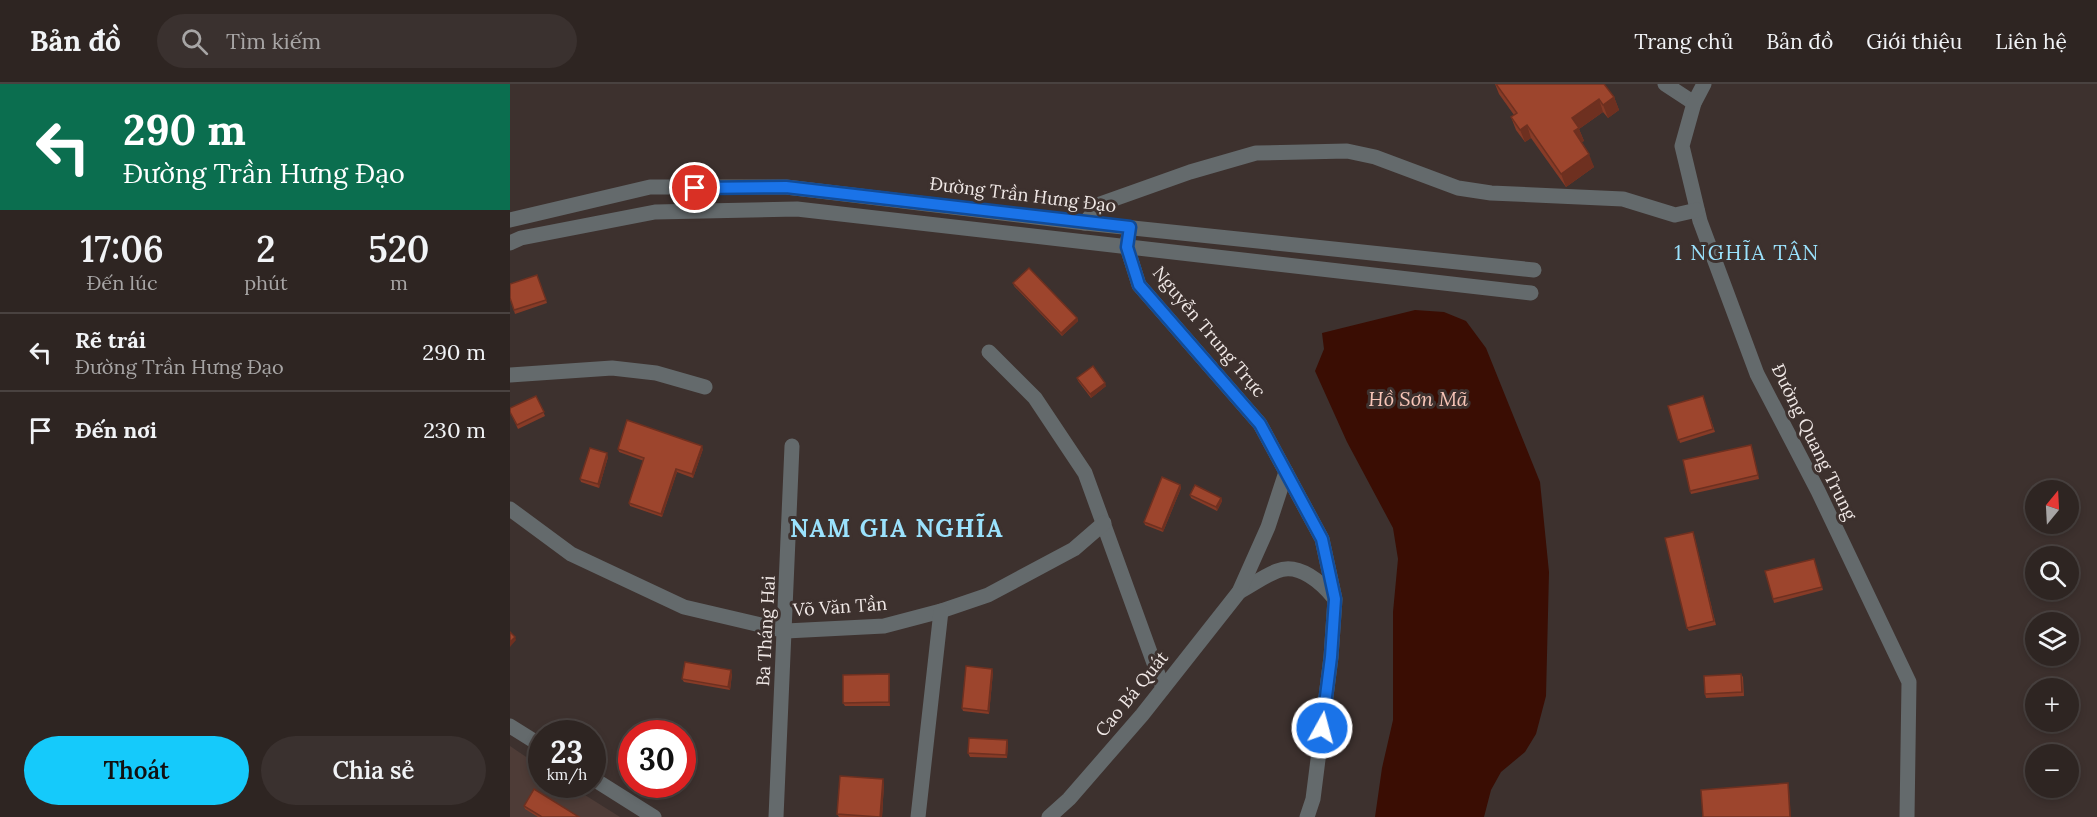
<!DOCTYPE html>
<html lang="vi">
<meta charset="utf-8">
<style>
:root{--surface:#2e2522;--page:#3a312f;--text:#f1f3f6;--muted:#a7a5a5;--line:#494240;--accent:#15cafb}
body{margin:0;font-family:Lora,serif;background:var(--page);color:var(--text);height:100vh;display:flex;flex-direction:column;font-size:22px;white-space:nowrap}
*{box-sizing:border-box;margin:0}
p{font-size:20px;color:var(--muted)}
.icon{flex:none;width:33px;height:33px;fill:none;stroke:currentColor;stroke-width:2;stroke-linecap:round;stroke-linejoin:round}
.map{position:relative;flex:1;overflow:hidden}
.panel{display:flex;flex-direction:column;background:var(--surface);width:510px}
.panel>*{flex:none}
.banner{background:#0b6e4f;color:#fff;overflow:hidden}
.needle{width:39px;rotate:18deg}
.fabs{position:absolute;left:1515px;top:396px;display:grid;gap:12px}
.fabs a{display:grid;place-items:center;width:54px;height:54px;border-radius:50%;background:var(--surface);box-shadow:0 3px 9px #0003,0 0 0 2px var(--line);font-size:30px}
.speed{position:absolute;left:18px;top:636px;display:flex;gap:12px;font-size:30px;font-weight:700;text-align:center}
.speed>*{display:grid;place-content:center;width:78px;height:78px;border-radius:50%;background:var(--surface);box-shadow:0 3px 9px #0003,0 0 0 2px var(--line);line-height:1}
.speed small{font-size:15px;font-weight:400}
.speed .limit{border:9px solid #d22;background:#fff;color:#111}
.pin{position:absolute;display:grid;place-items:center;width:51px;height:51px;color:#fff;margin:-26px;border:3px solid #fff;border-radius:50%;box-shadow:0 2px 6px #0007}
.me{position:absolute;width:66px;margin:-33px;rotate:7deg;stroke-linejoin:round;filter:drop-shadow(0 0 4px #0008)}
.turn{display:flex;align-items:center;gap:21px;height:126px;padding:0 24px;font-size:27px}
.turn .icon{width:78px;height:78px;stroke-width:2.5}
.turn b{display:block;font-size:42px;line-height:51px}
.eta{display:flex;justify-content:space-evenly;align-items:center;height:102px;text-align:center}
.eta b{font-size:36px;font-weight:600;line-height:42px}
.button{display:flex;gap:12px;margin-top:auto;padding:12px 24px}
.button a{flex:1;height:69px;border-radius:36px;background:var(--accent);color:#111;font-size:24px;font-weight:600;line-height:69px;text-align:center}
.button a+a{background:var(--page);color:var(--text)}
ul{padding:0;list-style:none}
li{display:flex;align-items:center;gap:18px;height:78px;padding:0 24px;border-top:2px solid var(--line)}
li div{flex:1}
li b{display:block;font-size:22px}
li em{font-style:normal}
header{display:flex;align-items:center;gap:36px;box-sizing:border-box;height:84px;padding:0 30px;background:var(--surface);border-bottom:2px solid var(--line)}
header strong{font-size:28px}
nav{display:flex;gap:33px;margin-inline-start:auto;font-size:21px}
.search{width:420px;height:54px;background:var(--page);display:flex;align-items:center;gap:15px;box-sizing:border-box;padding:0 21px;border-radius:33px;color:var(--muted);font-size:22px}
main{display:flex;flex:1;min-height:0}
.map>svg:first-child{display:block}
.built{fill:#4e3c37}
.water{fill:#3a0d03}
.lines{fill:none;stroke-linecap:round;stroke-linejoin:round}
.minor{stroke:#646a6c;stroke-width:15}
.wall{fill:#873b27}
.shaded-wall{fill:#6e3020}
.building{fill:#9d452d;stroke:#6e3020;stroke-width:1.5}
.route-casing{stroke:#114b97;stroke-width:15}
.route{stroke:#1a73e8;stroke-width:10}
.labels{text-anchor:middle;stroke-width:6;stroke-linejoin:round;paint-order:stroke}
.street-label{font-size:18px;fill:#f0e8e6;stroke:#3d312e}
.water-label{font-size:20px;font-style:italic;fill:#f8c5b7;stroke:#3d312e}
.quarter-label{font-size:21px;letter-spacing:1.5px;fill:#9be2fd;stroke:#3d312e}
.district-label{font-size:24px;font-weight:bold;letter-spacing:1.5px;fill:#9be2fd;stroke:#3d312e}
</style>
<header>
<strong>Bản đồ</strong>
<div class="search"><svg class="icon" aria-label="search" viewBox="0 0 24 24"><circle cx="10" cy="10" r="6"/><path d="M15 15l6 6"/></svg>Tìm kiếm</div>
<nav><a>Trang chủ</a><a>Bản đồ</a><a>Giới thiệu</a><a>Liên hệ</a></nav>
</header>
<main>
<section class="panel">
<div class="banner">
<div class="turn"><svg class="icon" aria-label="left" viewBox="0 0 24 24"><path d="M17 20v-9H6M10 6l-5 5 5 5"/></svg><div><b>290 m</b>Đường Trần Hưng Đạo</div></div>
</div>
<div class="eta">
<div><b>17:06</b><p>Đến lúc</p></div>
<div><b>2</b><p>phút</p></div>
<div><b>520</b><p>m</p></div>
</div>
<ul>
<li><svg class="icon" aria-label="left" viewBox="0 0 24 24"><path d="M17 20v-9H6M10 6l-5 5 5 5"/></svg><div><b>Rẽ trái</b><p>Đường Trần Hưng Đạo</p></div><em>290 m</em></li>
<li><svg class="icon" aria-label="arrive" viewBox="0 0 24 24"><path d="M6 21V4h12l-3 4 3 4H6"/></svg><div><b>Đến nơi</b></div><em>230 m</em></li>
</ul>
<div class="button"><a>Thoát</a><a>Chia sẻ</a></div>
</section>
<div class="map">
<svg width="1587" height="733" viewBox="0 0 1587 733">
<rect width="100%" height="100%" fill="#3d312e"/>
<polygon class="built" points="0,662 31,683 32,700 59,701 110,733 0,733"/>
<polygon class="water" points="905,226 934,228 956,237 976,264 1030,398 1039,488 1036,612 1026,650 1015,668 991,688 981,706 974,733 865,733 872,684 883,636 883,528 888,475 883,444 837,358 805,287 814,265 812,249"/>
<g class="lines">
<g class="minor">
<polyline points="1155,0 1184,19"/>
<polyline points="1194,0 1184,19 1172,62 1190,137 1247,290 1308,407 1399,598 1397,733"/>
<polyline points="0,136 140,103 276,103 575,139 1024,186"/>
<polyline points="575,139 590,120 680,88 746,69 837,67 865,73 948,104 981,109 1113,115 1165,131 1187,126"/>
<polyline points="618,154 617,163 629,201 750,340 812,455 825,515 821,573 803,715 797,733"/>
<polyline points="0,159 11,154 145,128 287,125 1021,209"/>
<polyline points="479,268 525,314 575,389 653,604"/>
<polyline points="0,291 102,284 146,289 195,303"/>
<polyline points="0,425 61,470 174,523 276,547 374,542 431,527 478,511 564,465 594,439"/>
<path d="M729 508C742 501 754 492 767 487 789 478 812 499 824 514"/>
<polyline points="0,642 32,662"/>
<polyline points="82,694 144,733"/>
<polyline points="266,733 282,362"/>
<polyline points="408,733 431,527"/>
<polyline points="539,733 559,715 632,631 729,508 758,443 776,388"/>
</g>
</g>
<g class="wall">
<polygon points="985,0 1094,0 1104,13 1109,26 1098,34 1093,28 1069,45 1074,57 1071,58 1084,83 1056,103 1021,54 1015,58 1006,46 1001,33 1004,31 989,10"/>
<polygon points="27,191 37,219 5,230 0,214"/>
<polygon points="503,199 567,234 568,237 552,252 504,202"/>
<polygon points="567,294 596,302 581,314 568,297"/>
<polygon points="26,312 35,332 8,345 0,328"/>
<polygon points="1193,312 1205,348 1170,359 1158,322"/>
<polygon points="1242,364 1249,395 1181,410 1180,407"/>
<polygon points="108,365 193,365 183,394 167,388 152,433 120,422 119,419 134,377 109,368"/>
<polygon points="98,373 89,404 71,398 70,395"/>
<polygon points="670,401 671,404 653,448 635,441 634,438"/>
<polygon points="680,411 711,414 712,417 707,427 681,414"/>
<polygon points="1184,451 1206,541 1179,547 1177,544"/>
<polygon points="1304,475 1313,506 1264,519 1263,515"/>
<polygon points="483,588 479,630 453,627 452,624"/>
<polygon points="222,590 220,606 174,598 172,595"/>
<polygon points="379,590 380,594 380,622 335,622 333,619"/>
<polygon points="1231,590 1233,593 1234,612 1196,614 1195,610"/>
<polygon points="497,656 498,659 497,674 460,673 458,669"/>
<polygon points="374,699 372,733 329,733 327,730"/>
<polygon points="14,722 69,733 28,733 15,725"/>
</g>
<g class="shaded-wall">
<polygon points="1104,13 1109,26 1098,34 1093,21"/>
<polygon points="1089,15 1093,28 1069,45 1074,57 1068,60 1064,47 1062,34"/>
<polygon points="1017,41 1021,54 1015,58 1010,46"/>
<polygon points="1079,70 1084,83 1056,103 1051,90"/>
<polygon points="567,234 568,237 552,252 551,249"/>
<polygon points="595,299 596,302 581,314 580,310"/>
<polygon points="192,362 193,365 183,394 182,390"/>
<polygon points="97,369 98,373 89,404 88,400"/>
<polygon points="166,385 167,388 152,433 151,430"/>
<polygon points="670,401 671,404 653,448 652,445"/>
<polygon points="711,414 712,417 707,427 706,423"/>
<polygon points="5,553 6,556 0,563 0,558"/>
<polygon points="482,585 483,588 479,630 478,627"/>
<polygon points="221,586 222,590 220,606 218,603"/>
<polygon points="379,590 380,594 380,622 379,618"/>
<polygon points="497,656 498,659 497,674 496,671"/>
<polygon points="373,695 374,699 372,733 370,733"/>
<polygon points="1278,699 1279,703 1281,733 1280,733"/>
</g>
<g class="building">
<polygon points="986,0 1094,0 1104,13 1093,21 1089,15 1062,34 1069,44 1064,47 1079,70 1051,90 1017,41 1010,46 1001,33 1007,29"/>
<polygon points="519,184 567,234 551,249 503,199"/>
<polygon points="27,191 36,216 4,226 0,214 0,200"/>
<polygon points="583,282 595,299 580,310 567,294"/>
<polygon points="26,312 34,328 7,341 0,328 0,324"/>
<polygon points="1193,312 1203,345 1168,356 1158,322"/>
<polygon points="117,336 192,362 182,390 166,385 151,430 119,419 134,374 108,365"/>
<polygon points="1241,361 1248,391 1180,407 1173,376"/>
<polygon points="80,364 97,369 88,400 70,395"/>
<polygon points="652,393 670,401 652,445 634,438"/>
<polygon points="685,401 711,414 706,423 680,411"/>
<polygon points="1183,448 1204,537 1177,544 1155,454"/>
<polygon points="1304,475 1312,503 1263,515 1255,487"/>
<polygon points="0,548 5,553 0,558"/>
<polygon points="175,578 221,586 218,603 172,595"/>
<polygon points="456,582 482,585 478,627 452,624"/>
<polygon points="379,590 379,618 333,619 333,591"/>
<polygon points="1231,590 1232,608 1195,610 1194,592"/>
<polygon points="459,654 497,656 496,671 458,669"/>
<polygon points="330,692 373,695 370,733 327,730"/>
<polygon points="1278,699 1280,733 1193,733 1191,706"/>
<polygon points="24,705 69,733 32,733 14,722"/>
</g>
<g class="lines">
<g class="route-casing">
<polyline id="route" points="185,104 276,103 620,143 617,163 629,201 750,340 812,455 825,515 821,573 812,644"/>
</g>
<use href="#route" class="route"/>
</g>
<g class="labels">
<g class="street-label">
<text transform="translate(513 111) rotate(7)" y="6">Đường Trần Hưng Đạo</text>
<text transform="translate(699 248) rotate(50)" y="6">Nguyễn Trung Trực</text>
<text transform="translate(1304 358) rotate(64)" y="6">Đường Quang Trung</text>
<text transform="translate(330 523) rotate(-4)" y="6">Võ Văn Tần</text>
<text transform="translate(256 547) rotate(-87)" y="6">Ba Tháng Hai</text>
<text transform="translate(622 610) rotate(-51)" y="6">Cao Bá Quát</text>
</g>
<g class="water-label">
<text x="908" y="322">Hồ Sơn Mã</text>
</g>
<g class="quarter-label">
<text x="1237" y="176">1 NGHĨA TÂN</text>
</g>
<g class="district-label">
<text x="387" y="453">NAM GIA NGHĨA</text>
</g>
</g>
</svg>
<div class="fabs">
<a><svg class="needle" viewBox="-14 -14 28 28"><path d="M0-13l5 13h-10z" fill="#e53935"/><path d="M0 13l5-13h-10z" fill="#a7a5a5"/></svg></a>
<a><svg class="icon" aria-label="search" viewBox="0 0 24 24"><circle cx="10" cy="10" r="6"/><path d="M15 15l6 6"/></svg></a>
<a><svg class="icon" aria-label="layers" viewBox="0 0 24 24"><path d="M12 4l9 5-9 5-9-5zM3 14l9 5 9-5"/></svg></a>
<a>+</a>
<a>−</a>
</div>
<div class="speed"><div>23<small>km/h</small></div><div class="limit">30</div></div>
<div class="pin" style="left:185px;top:104px;background:#d93025"><svg class="icon" aria-label="arrive" viewBox="0 0 24 24"><path d="M6 21V4h12l-3 4 3 4H6"/></svg></div>
<svg class="me" style="left:812px;top:644px" viewBox="-20 -20 40 40"><circle r="17" fill="#1a73e8" stroke="#fff" stroke-width="3"/><path d="M0-11L8 9 0 5-8 9z" fill="#fff"/></svg>
</div>
</main>
